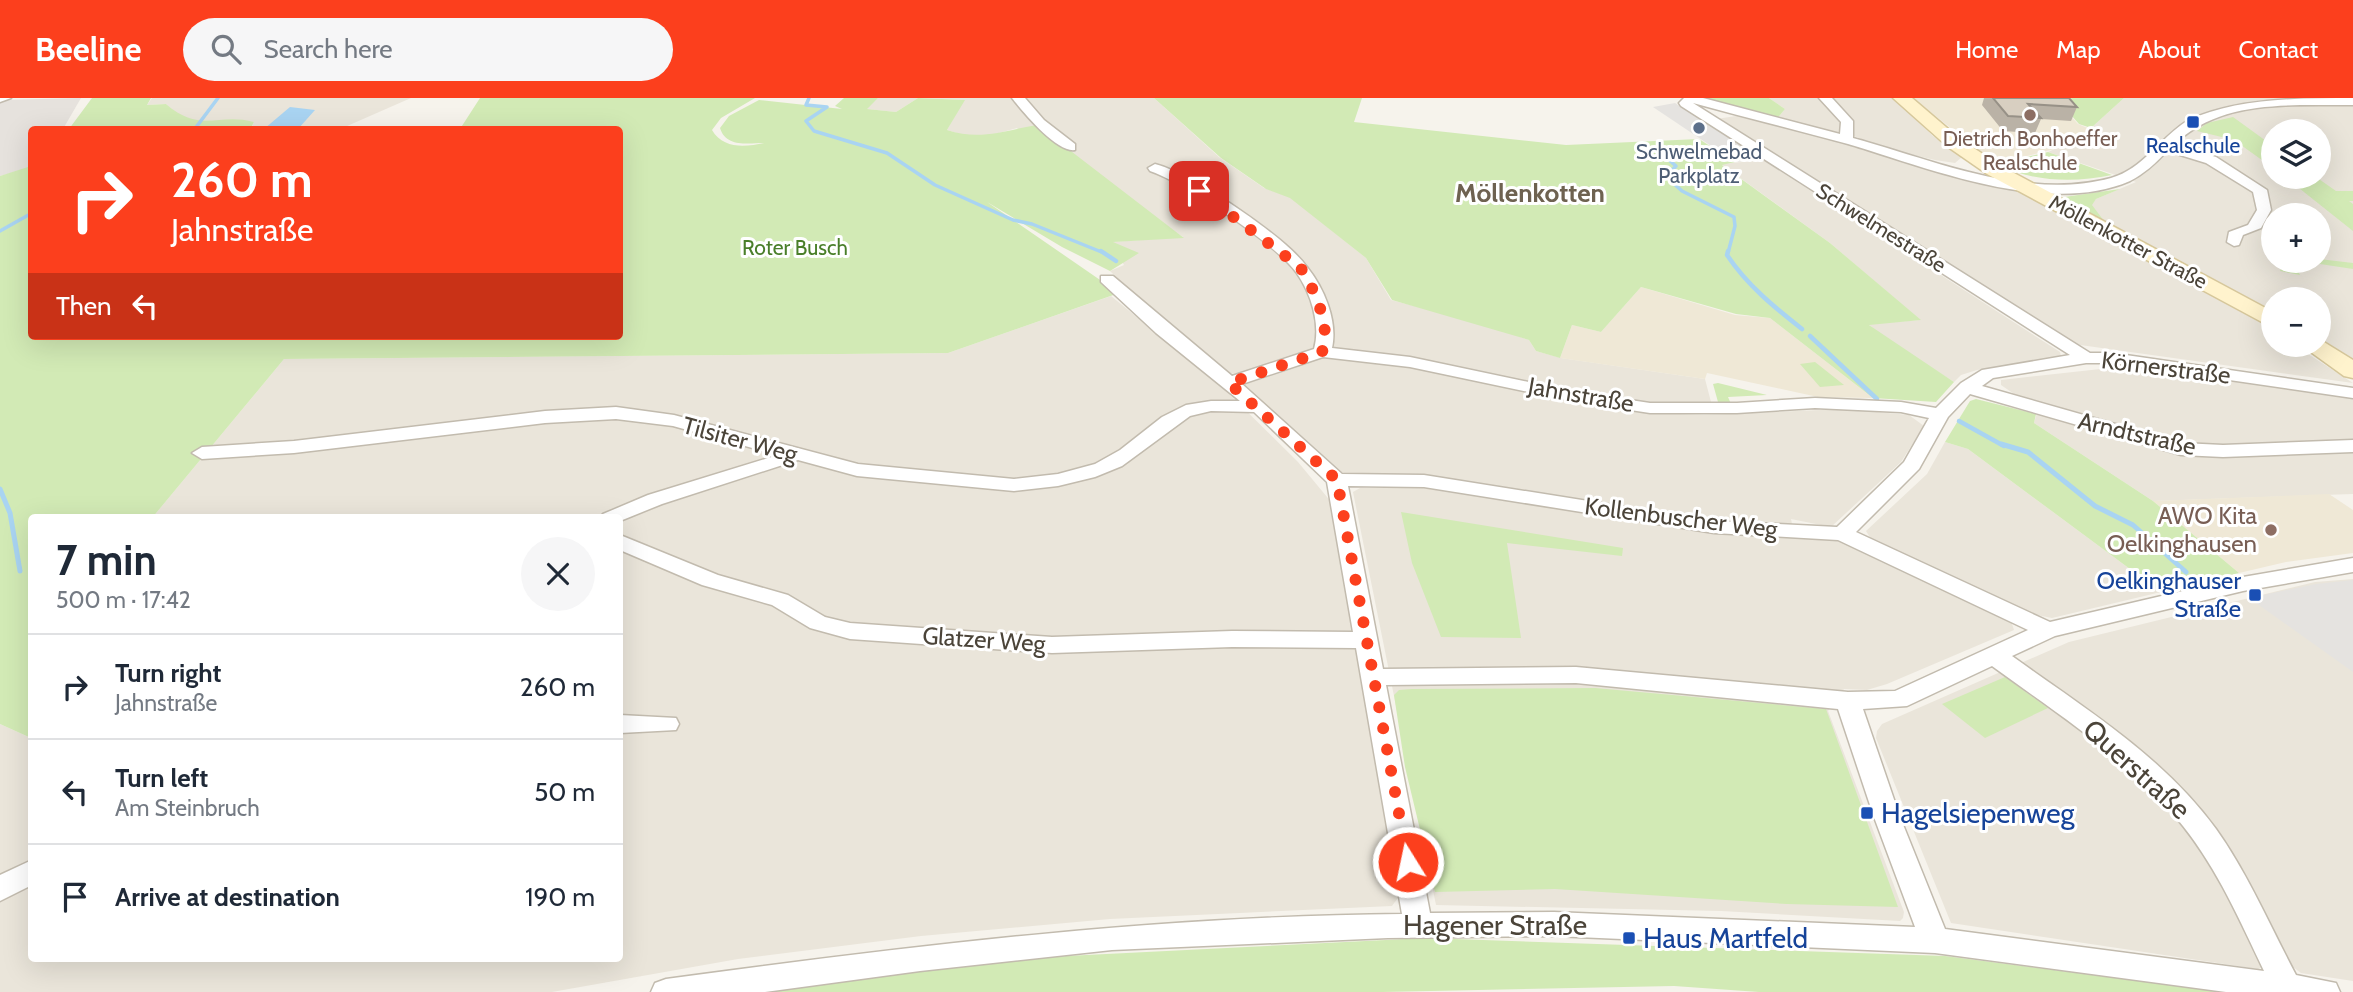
<!DOCTYPE html>
<meta charset="utf-8">
<style>
:root{--surface:#fff;--page:#f6f6f7;--text:#1f2937;--muted:#747a83;--line:#e0e1e3;--accent:#fc3f1d}
body{margin:0;font-family:Cabin,sans-serif;background:var(--page);color:var(--text);height:100vh;display:flex;flex-direction:column;font-size:26px;white-space:nowrap}
*{box-sizing:border-box;margin:0}
p{font-size:23px;color:var(--muted)}
.icon{flex:none;width:38px;height:38px;fill:none;stroke:currentColor;stroke-width:2;stroke-linecap:round;stroke-linejoin:round}
.map{position:relative;flex:1;overflow:hidden}
.panel{position:absolute;left:28px;top:416px;width:595px;height:448px;display:flex;flex-direction:column;background:var(--surface);border-radius:7px;box-shadow:0 7px 28px #0002}
.panel>*{flex:none}
.hud{position:absolute;left:28px;top:28px;width:595px;height:214px;border-radius:7px;box-shadow:0 7px 28px #0002;background:#fc3f1d;color:#fff;overflow:hidden}
.tools{position:absolute;left:2261px;top:21px;display:grid;gap:14px}
.tools a{display:grid;place-items:center;width:70px;height:70px;border-radius:50%;background:var(--surface);box-shadow:0 7px 28px #0002;font-size:35px}
.pin{position:absolute;display:grid;place-items:center;width:60px;height:60px;color:#fff;margin:-30px;border-radius:14px;box-shadow:0 4px 10px #0006}
.me{position:absolute;width:77px;margin:-38px;rotate:350deg;stroke-linejoin:round;filter:drop-shadow(0 0 5px #0008)}
.turn{display:flex;align-items:center;gap:24px;height:147px;padding:0 28px;font-size:32px}
.turn .icon{width:91px;height:91px;stroke-width:2.5}
.turn b{display:block;font-size:49px;line-height:60px}
.then{display:flex;align-items:center;height:66px;padding:0 28px;background:#0003;gap:14px;font-size:26px}
.round{display:grid;place-items:center;flex:none;width:74px;height:74px;border-radius:37px;background:var(--page)}
.headline{display:flex;align-items:center;justify-content:space-between;height:119px;padding:0 28px}
h1{font-size:42px;font-weight:800;line-height:52px}
ul{padding:0;list-style:none}
li{display:flex;align-items:center;gap:21px;height:105px;padding:0 28px;border-top:2px solid var(--line)}
li div{flex:1}
li b{display:block;font-size:26px}
li em{font-style:normal}
header{display:flex;align-items:center;gap:42px;box-sizing:border-box;height:98px;padding:0 35px;background:var(--accent);color:#fff}
header strong{font-size:33px}
nav{display:flex;gap:38px;margin-inline-start:auto;font-size:24px}
.search{width:490px;height:63px;background:var(--page);display:flex;align-items:center;gap:18px;box-sizing:border-box;padding:0 24px;border-radius:38px;color:var(--muted);font-size:26px}
.map>svg:first-child{display:block}
.residential{fill:#eae5da;fill-rule:evenodd}
.industrial{fill:#e6e2dd}
.education{fill:#efe8d6}
.green{fill:#d2eab5}
.parking{fill:#e5e3e0}
.water{fill:#a9d4f2}
.lines{fill:none;stroke-linecap:round;stroke-linejoin:round}
.stream-far2{stroke:#a9d4f2;stroke-width:3.5}
.stream-far1{stroke:#a9d4f2;stroke-width:4.5}
.stream{stroke:#a9d4f2;stroke-width:5}
.minor-casing{stroke:#c2bbae;stroke-width:3}
.secondary-casing{stroke:#d6c79b;stroke-width:3}
.minor{fill:#fff;fill-rule:evenodd}
.secondary{fill:#fff3cd;fill-rule:evenodd}
.wall{fill:#bab2a6}
.building{fill:#d8cfc1;stroke:#979187;stroke-width:2}
.route{stroke:#fc3f1d;stroke-width:12;stroke-dasharray:0 21.6}
.education-dot{fill:#8d6e63;stroke:#fff;stroke-width:2.5}
.transit-dot{fill:#1a4fb4;stroke:#fff;stroke-width:2.5}
.service-dot{fill:#5c6f8a;stroke:#fff;stroke-width:2.5}
.labels{text-anchor:middle;stroke-width:6;stroke-linejoin:round;paint-order:stroke}
.far-education-label{font-size:21px;fill:#785e54;stroke:#fff}
.far-transit-label{font-size:21px;fill:#164399;stroke:#fff}
.far-service-label{font-size:21px;fill:#4e5e75;stroke:#fff}
.far-street-label{font-size:21px;fill:#4b4439;stroke:#fff}
.far-park-label{font-size:21px;fill:#4a7f2a;stroke:#fff}
.street-label{font-size:24px;fill:#4b4439;stroke:#fff}
.education-label{font-size:24px;fill:#785e54;stroke:#fff;text-anchor:end}
.transit-label{font-size:24px;fill:#164399;stroke:#fff;text-anchor:end}
.far-district-label{font-size:26px;font-weight:bold;fill:#6e6250;stroke:#fff}
.near-street-label{font-size:28px;fill:#4b4439;stroke:#fff}
.near-transit-label{font-size:28px;fill:#164399;stroke:#fff;text-anchor:start}
</style>
<header>
<strong>Beeline</strong>
<div class="search"><svg class="icon" aria-label="search" viewBox="0 0 24 24"><circle cx="10" cy="10" r="6"/><path d="M15 15l6 6"/></svg>Search here</div>
<nav><a>Home</a><a>Map</a><a>About</a><a>Contact</a></nav>
</header>
<div class="map">
<svg width="2353" height="894" viewBox="0 0 2353 894">
<rect width="100%" height="100%" fill="#f6f3ec"/>
<g class="residential">
<polygon points="152,0 411,0 338,32 251,31 254,24 191,22 181,19 166,6 147,7"/>
<polygon points="878,0 918,0 896,14 866,11"/>
<polygon points="920,0 1154,0 1219,59 1264,90 1290,99 1366,160 1391,202 1481,225 1529,242 1536,253 1561,260 1705,281 1711,304 1632,304 1562,292 1411,260 1332,250 1315,252 1237,276 1228,275 1157,219 1110,173 1124,167 1111,144 1183,139 1017,30 988,38 963,37 947,32 964,2"/>
<polygon points="1769,0 1893,0 1933,38 1962,59 1955,65 1935,62 1875,48 1857,39 1776,22 1785,11"/>
<path d="M2124 0H2353V263L2319 241V201H2273V213L2104 123 2094 114 2091 107 2096 101 2136 84 2048 54 2080 40ZM2273 33H2319V79H2273ZM2273 117H2319V163H2273Z"/>
<polygon points="1743,17 2012,90 2145,159 2266,226 2273,234 2273,247 2294,247 2353,285 2073,246 1716,21"/>
<polygon points="1763,62 2060,254 2061,258 1977,272 1961,277 1954,284 1884,239 1868,226 1920,222 1830,145 1721,66"/>
<polygon points="1111,198 1221,288 1298,364 1332,405 1400,797 1392,808 1110,821 921,838 738,861 552,894 0,894 0,626 31,640 32,861 620,861 620,420 152,420 284,261 948,255"/>
<polygon points="1329,257 1405,265 1547,299 1633,314 1704,317 1845,311 1909,317 1924,328 1901,364 1831,429 1791,421 1792,426 1722,423 1422,376 1347,376 1338,373 1243,287"/>
<polygon points="2137,267 2353,299 2353,396 2153,403 2034,325 2039,308 2023,302 2001,287 2001,282"/>
<polygon points="1945,344 1968,351 2161,494 2052,520 2037,517 1871,441 1866,433 1927,376"/>
<polygon points="1360,390 1423,390 1725,437 1838,442 2011,523 2014,532 1887,586 1867,592 1844,591 1828,613 1904,814 1903,820 1900,823 1721,813 1436,807 1353,394"/>
<polygon points="2353,481 2353,883 2301,875 2293,869 2263,865 2263,869 2258,871 1951,825 1876,640 1877,633 1882,626 2069,544 2315,484"/>
</g>
<polygon class="industrial" points="81,0 63,31 32,32 29,71 0,78 0,2"/>
<g class="education">
<polygon points="1913,0 2054,0 2078,26 2090,31 2066,48 1996,66"/>
<polygon points="1641,189 1735,217 1770,220 1873,300 1818,299 1707,275 1705,281 1560,260 1572,227 1601,234"/>
<polygon points="2329,396 2353,412 2353,455 2286,464 2239,475 2153,403"/>
</g>
<g class="green">
<path d="M92 0H151L147 7 166 6C201 36 218 14 254 24L250 32 69 31Z"/>
<path d="M480 0H755L721 20 712 32C723 51 745 49 764 45 749 45 726 50 720 30L729 18 759 2 842 11 835 8 844 0H878L867 11 896 14 918 0 965 2 947 32C981 43 1005 32 1037 27L1184 140 1113 144 1139 155 1110 173 1062 149 987 104 1119 195 948 255 284 261 152 420H32L31 640 0 626V78L31 68 32 238H620V32L460 31Z"/>
<polygon points="1154,0 1362,0 1354,24 1566,47 1699,41 1735,64 1722,67 1830,145 1921,222 1869,227 1954,284 1936,304 1873,300 1770,220 1736,216 1641,189 1601,234 1572,227 1560,260 1536,253 1529,242 1392,202 1366,160 1290,100 1266,91 1221,60"/>
<polygon points="1698,0 1769,0 1785,11 1776,22"/>
<polygon points="2056,0 2124,0 2091,30 2079,26"/>
<polygon points="2233,19 2273,48 2273,70 2234,42 2197,33 2207,25"/>
<path d="M2048 54 2112 77C2073 85 2033 84 1996 66Z"/>
<polygon points="2285,79 2316,79 2336,93 2353,93 2353,103 2349,103 2353,106 2353,133"/>
<polygon points="2120,91 2096,101 2092,107 2104,123 2073,108 2064,99"/>
<polygon points="2319,161 2353,165 2353,171 2320,166 2295,168 2300,177 2280,173 2285,163"/>
<polygon points="1815,264 1844,287 1820,289 1800,266"/>
<polygon points="1718,285 1767,297 1728,299 1731,306 1718,304 1713,286"/>
<polygon points="1976,301 2036,316 2034,325 2153,403 2239,475 2161,494 1968,351 1945,344 1970,303"/>
<polygon points="1401,414 1623,450 1622,458 1507,445 1521,540 1441,539 1412,465"/>
<polygon points="2005,579 2048,610 1985,640 1942,606"/>
<polygon points="1595,590 1826,611 1898,809 1787,806 1555,791 1435,794 1405,669 1394,597 1399,592 1412,591"/>
<polygon points="1426,840 1945,858 2226,894 1759,894 1674,888 1383,894 761,894 984,862"/>
</g>
<g class="parking">
<polygon points="1675,5 1697,19 1762,61 1735,64 1653,9"/>
<polygon points="2353,482 2353,574 2249,500 2316,486"/>
</g>
<polygon class="water" points="290,9 315,12 298,31 264,31"/>
<g class="lines">
<g class="stream-far2">
<polyline points="809,0 806,7 827,9 806,23 814,33 887,55 935,87 1013,122 1032,126 1104,155"/>
<polyline points="194,32 218,0"/>
<polyline points="1694,57 1669,62 1676,68 1671,73 1672,84 1682,93 1734,119 1735,128 1728,155"/>
<polyline points="0,133 32,115"/>
</g>
<g class="stream-far1">
<polyline points="1101,153 1116,163"/>
<path d="M1728 153 1727 157C1747 187 1774 209 1802 231"/>
<polyline points="1810,238 1877,301"/>
<polyline points="1959,323 2004,348"/>
</g>
<g class="stream">
<polyline points="2001,346 2028,354 2095,408 2133,427 2186,474"/>
<polyline points="0,391 10,415 20,473"/>
</g>
<g class="minor-casing">
<g id="minor">
<polygon points="0,0 11,0 0,4"/>
<path d="M1012 0H1025L1044 22 1075 46V52C1057 55 1023 14 1012 0Z"/>
<path d="M1684 0H1703L1840 36 1841 24 1819 0H1832L1853 23V40C1934 62 2026 103 2111 80 2143 71 2160 40 2187 23 2234 0 2300 0 2353 0V7C2292 8 2221 0 2174 47L2216 59 2267 92 2271 112 2261 130 2243 137 2239 147 2234 148 2227 144 2229 134 2248 127 2257 112 2253 94 2206 65 2167 53C2156 65 2144 76 2130 83 2047 119 1929 70 1848 46 1796 32 1744 19 1693 5L2090 255H2112L2353 290V300L2112 265H2086L1993 280 1982 288 2182 345 2223 347 2353 342V354L2223 359 2181 357 1970 296 1948 319 1919 371 1856 434 2050 524 2243 479 2353 460V474L2243 493 2055 538 2012 558C2084 610 2163 658 2216 731 2248 776 2270 828 2296 877L2336 885 2340 894H2226L1935 855 1554 838 1388 840 1112 852 920 873 765 894H651L655 885 666 881C911 848 1155 818 1402 816L1356 550 1232 549 1052 555 850 541 810 530 772 507 702 487 620 452V437L718 477 788 497 825 519 850 525 1052 539 1232 533 1353 534 1327 384 1254 314 1211 313 1190 318 1122 368 1095 379 1058 388 1014 393 857 378 798 362 662 406 620 423V420H600L603 416 648 397 778 357 673 328 616 321 545 325 294 355 202 361 192 355 202 349 294 343 545 313 616 309 674 317 858 366 1014 381 1058 376 1095 366 1120 352 1162 319 1186 307 1211 303H1240L1156 235 1101 184V178H1113L1232 278 1314 251C1321 226 1311 195 1296 174 1274 145 1185 85 1150 73L1148 70 1155 66C1191 75 1286 139 1307 169 1324 190 1338 223 1332 250L1410 259 1571 293 1650 305H1737L1815 300 1901 304 1936 310 1961 285 1982 272 2070 257 1681 8 1679 5ZM1323 259 1410 269 1571 303 1650 315H1737L1815 310 1901 314 1929 320 1904 364 1837 429 1714 423 1424 377 1342 376 1242 286ZM1348 388 1424 389 1714 435 1838 442 2028 532 1895 593 1848 594 1576 569 1383 571ZM1992 568C2059 617 2132 663 2183 728 2218 772 2240 823 2264 873L1945 831 1900 719 1863 611 1907 608ZM1576 585 1838 611 1874 719 1915 829 1554 814 1430 815 1386 587Z"/>
<polygon points="620,617 676,620 679,626 676,632 620,635"/>
<polygon points="32,762 32,787 0,803 0,777"/>
</g>
</g>
<g class="secondary-casing">
<g id="secondary">
<polygon points="1893,0 1912,0 1960,41 2001,68 2273,214 2273,230 1987,76 1948,49"/>
<polygon points="2319,241 2353,262 2353,280 2344,278 2301,247 2319,247"/>
</g>
</g>
<use href="#minor" class="minor"/>
<use href="#secondary" class="secondary"/>
</g>
<polygon class="wall" points="1984,0 2069,0 2077,9 2071,23 2041,21 2035,35 2003,33 1982,7"/>
<polygon class="building" points="1993,0 2069,0 2077,9 2028,6 2041,20 2008,18"/>
<g class="lines">
<path class="route" d="M1199 93 1300 169C1314 190 1332 229 1322 254L1229 285 1337 382 1408 764"/>
</g>
<g class="education-dot">
<circle cx="2030" cy="17" r="7"/>
<circle cx="2271" cy="432" r="7"/>
</g>
<g class="transit-dot">
<rect x="2186" y="17" width="14" height="14" rx="3.5"/>
<rect x="2248" y="490" width="14" height="14" rx="3.5"/>
<rect x="1860" y="708" width="14" height="14" rx="3.5"/>
<rect x="1622" y="833" width="14" height="14" rx="3.5"/>
</g>
<circle class="service-dot" cx="1699" cy="30" r="7"/>
<g class="labels">
<g class="far-education-label">
<text x="2030" y="48">Dietrich Bonhoeffer<tspan x="2030" dy="24">Realschule</tspan></text>
</g>
<g class="far-transit-label">
<text x="2193" y="55">Realschule</text>
</g>
<g class="far-service-label">
<text x="1699" y="61">Schwelmebad<tspan x="1699" dy="24">Parkplatz</tspan></text>
</g>
<g class="far-street-label">
<text transform="translate(1881 130) rotate(32)" y="7">Schwelmestraße</text>
<text transform="translate(2128 144) rotate(28)" y="7">Möllenkotter Straße</text>
</g>
<g class="far-park-label">
<text x="795" y="157">Roter Busch</text>
</g>
<g class="street-label">
<text transform="translate(2166 270) rotate(7)" y="8">Körnerstraße</text>
<text transform="translate(1581 297) rotate(10)" y="8">Jahnstraße</text>
<text transform="translate(2137 336) rotate(13)" y="8">Arndtstraße</text>
<text transform="translate(740 342) rotate(15)" y="8">Tilsiter Weg</text>
<text transform="translate(1681 420) rotate(7)" y="8">Kollenbuscher Weg</text>
<text transform="translate(984 542) rotate(4)" y="8">Glatzer Weg</text>
</g>
<g class="education-label">
<text x="2257" y="426">AWO Kita<tspan x="2257" dy="28">Oelkinghausen</tspan></text>
</g>
<g class="transit-label">
<text x="2241" y="491">Oelkinghauser<tspan x="2241" dy="28">Straße</tspan></text>
</g>
<g class="far-district-label">
<text x="1530" y="104">Möllenkotten</text>
</g>
<g class="near-street-label">
<text transform="translate(2137 671) rotate(42)" y="10">Querstraße</text>
<text x="1495" y="837">Hagener Straße</text>
</g>
<g class="near-transit-label">
<text x="1881" y="725">Hagelsiepenweg</text>
<text x="1643" y="850">Haus Martfeld</text>
</g>
</g>
</svg>
<div class="tools">
<a><svg class="icon" aria-label="layers" viewBox="0 0 24 24"><path d="M12 4l9 5-9 5-9-5zM3 14l9 5 9-5"/></svg></a>
<a>+</a>
<a>−</a>
</div>
<div class="pin" style="left:1199px;top:93px;background:#d93025"><svg class="icon" aria-label="arrive" viewBox="0 0 24 24"><path d="M6 21V4h12l-3 4 3 4H6"/></svg></div>
<svg class="me" style="left:1408px;top:764px" viewBox="-20 -20 40 40"><circle r="17" fill="#fc3f1d" stroke="#fff" stroke-width="3"/><path d="M0-11L8 9 0 5-8 9z" fill="#fff"/></svg>
<div class="hud">
<div class="turn"><svg class="icon" aria-label="right" viewBox="0 0 24 24"><path d="M7 20v-9h11M14 6l5 5-5 5"/></svg><div><b>260 m</b>Jahnstraße</div></div>
<div class="then">Then<svg class="icon" aria-label="left" viewBox="0 0 24 24"><path d="M17 20v-9H6M10 6l-5 5 5 5"/></svg></div>
</div>
<section class="panel">
<div class="headline"><div><h1>7 min</h1><p>500 m · 17:42</p></div><a class="round"><svg class="icon" aria-label="close" viewBox="0 0 24 24"><path d="M6 6l12 12M18 6L6 18"/></svg></a></div>
<ul>
<li><svg class="icon" aria-label="right" viewBox="0 0 24 24"><path d="M7 20v-9h11M14 6l5 5-5 5"/></svg><div><b>Turn right</b><p>Jahnstraße</p></div><em>260 m</em></li>
<li><svg class="icon" aria-label="left" viewBox="0 0 24 24"><path d="M17 20v-9H6M10 6l-5 5 5 5"/></svg><div><b>Turn left</b><p>Am Steinbruch</p></div><em>50 m</em></li>
<li><svg class="icon" aria-label="arrive" viewBox="0 0 24 24"><path d="M6 21V4h12l-3 4 3 4H6"/></svg><div><b>Arrive at destination</b></div><em>190 m</em></li>
</ul>
</section>
</div>
